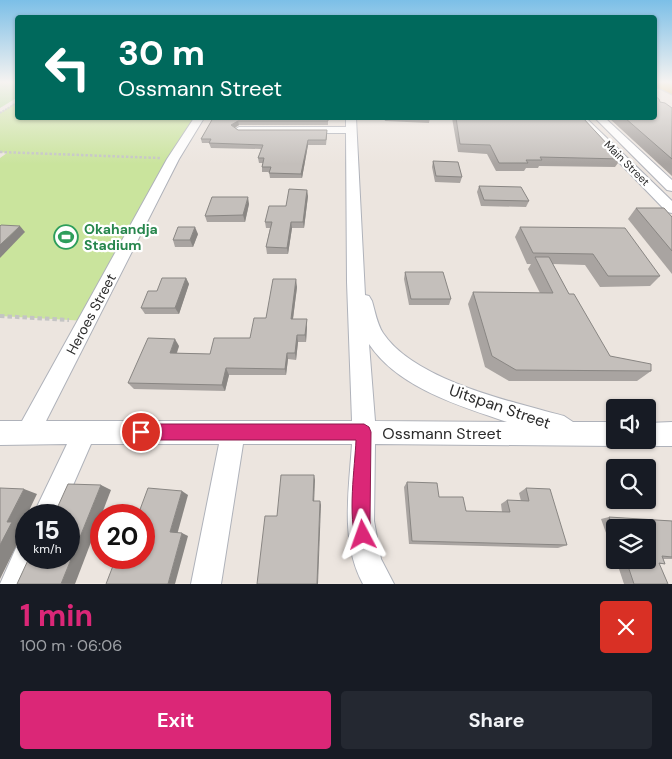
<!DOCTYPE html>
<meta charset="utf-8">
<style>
:root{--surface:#171b24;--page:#242831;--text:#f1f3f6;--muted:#9ea1a6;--accent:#db2777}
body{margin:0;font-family:"DM Sans",sans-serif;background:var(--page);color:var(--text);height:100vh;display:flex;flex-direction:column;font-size:19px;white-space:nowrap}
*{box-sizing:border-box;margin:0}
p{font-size:16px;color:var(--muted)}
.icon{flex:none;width:28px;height:28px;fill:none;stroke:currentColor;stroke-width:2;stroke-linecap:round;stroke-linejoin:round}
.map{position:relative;height:584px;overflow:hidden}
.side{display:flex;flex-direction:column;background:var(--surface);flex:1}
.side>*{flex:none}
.guide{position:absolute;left:15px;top:15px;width:642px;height:105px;border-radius:5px;box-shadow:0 1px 4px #0004;background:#00695c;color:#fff;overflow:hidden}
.controls{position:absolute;left:606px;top:399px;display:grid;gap:10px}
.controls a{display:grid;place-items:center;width:50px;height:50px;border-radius:5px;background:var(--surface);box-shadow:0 1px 4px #0004;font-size:25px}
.speed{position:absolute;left:15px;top:504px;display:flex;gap:10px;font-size:25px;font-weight:700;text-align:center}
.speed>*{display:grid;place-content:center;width:65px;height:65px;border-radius:50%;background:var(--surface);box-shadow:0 1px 4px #0004;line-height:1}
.speed small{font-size:12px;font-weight:400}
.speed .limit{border:8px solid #d22;background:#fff;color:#111}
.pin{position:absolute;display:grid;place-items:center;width:42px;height:42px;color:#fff;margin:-21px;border:2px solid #fff;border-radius:50%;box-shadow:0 1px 5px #0007}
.me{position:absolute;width:55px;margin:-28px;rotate:356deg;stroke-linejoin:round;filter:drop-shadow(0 0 4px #0008)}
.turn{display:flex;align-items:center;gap:18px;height:105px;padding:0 20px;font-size:22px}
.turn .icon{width:65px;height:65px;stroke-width:2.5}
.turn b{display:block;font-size:35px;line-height:42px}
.round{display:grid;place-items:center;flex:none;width:52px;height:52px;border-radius:5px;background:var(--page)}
.headline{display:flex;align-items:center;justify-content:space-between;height:85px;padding:0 20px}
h1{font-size:30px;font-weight:700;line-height:38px;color:var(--accent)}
.primary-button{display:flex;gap:10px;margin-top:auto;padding:10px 20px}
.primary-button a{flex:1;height:58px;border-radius:5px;background:var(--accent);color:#fff;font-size:20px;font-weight:700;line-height:58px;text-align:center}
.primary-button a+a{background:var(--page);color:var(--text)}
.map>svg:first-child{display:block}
.green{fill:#b9dea0}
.pitch{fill:#cae49d}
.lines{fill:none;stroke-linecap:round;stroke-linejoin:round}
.minor-casing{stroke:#afb2ba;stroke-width:2}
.major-casing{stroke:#c4c4c4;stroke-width:3}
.path-far2{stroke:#c4c4c4;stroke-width:2;stroke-dasharray:2 1;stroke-linecap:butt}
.path-far1{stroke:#c4c4c4;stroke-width:2.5;stroke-dasharray:2.5 2;stroke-linecap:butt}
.path{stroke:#c4c4c4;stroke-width:4;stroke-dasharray:4.5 3;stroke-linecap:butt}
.minor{fill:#fff;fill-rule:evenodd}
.major{fill:#e5c06a;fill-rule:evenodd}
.wall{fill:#a9a4a1}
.shaded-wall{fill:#898683}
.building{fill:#c4bfbb;stroke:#898683}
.route{fill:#db2777;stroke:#8e194d}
.labels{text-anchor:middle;stroke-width:4.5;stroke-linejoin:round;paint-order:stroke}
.far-street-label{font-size:11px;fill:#2b2b2b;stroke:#fff}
.leisure-label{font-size:14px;font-weight:bold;fill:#27864d;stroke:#fff;text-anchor:start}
.street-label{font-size:14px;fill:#2b2b2b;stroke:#fff}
.near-street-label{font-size:16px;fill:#2b2b2b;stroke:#fff}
</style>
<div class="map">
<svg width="672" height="584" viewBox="0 0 672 584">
<rect width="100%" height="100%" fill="#ece5df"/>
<polygon class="green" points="0,82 17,82 18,97 0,108"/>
<polygon class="pitch" points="17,102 18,118 199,118 173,159 87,321 0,316 0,158 7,153 0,152 0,113"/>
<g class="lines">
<g class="minor-casing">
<g id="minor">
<path d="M194 118H204L179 159 46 421H352L347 282 346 133H239L234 130 239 127H346V118H356L365 295 369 296 372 301C375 311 377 324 383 333 414 380 512 402 564 416L573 422H615V440H624L623 442 615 446 375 444 374 521 381 559 394 584H363C340 542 349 490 352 444H243L221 584H191L219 444H91L60 515H33L67 444 0 445V421H22L167 159ZM369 344C398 388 460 406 507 422L375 421Z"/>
<polygon points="576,118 586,118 672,201 672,213 667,212"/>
<polygon points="595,118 605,118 672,180 672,191 667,190"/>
<polygon points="672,422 672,446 648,446 640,442 639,440 648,440 648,423"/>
<polygon points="26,544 26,558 40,558 29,584 0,584 16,548"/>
</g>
</g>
<g class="major-casing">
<polygon id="major" points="655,82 666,82 672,85 672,94 655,86"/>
</g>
<polyline class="path-far2" points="0,113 18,102"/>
<polyline class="path-far1" points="0,152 160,158"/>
<polyline class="path" points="0,316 69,320"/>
<use href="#minor" class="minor"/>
<use href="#major" class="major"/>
</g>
<g class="wall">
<polygon points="660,102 672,108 672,176 609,118 655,118"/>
<polygon points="213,118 328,118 328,125 239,125 235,128 238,130 327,135 326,145 308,145 302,178 270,178 269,172 262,172 262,167 263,163 259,163 258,158 261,149 211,148 209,143 202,143 201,139"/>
<polygon points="384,118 430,118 429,123 385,121"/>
<polygon points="452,118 583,118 621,159 615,167 539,166 538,168 526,168 524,171 496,171 487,154 458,152"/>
<polygon points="433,161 462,177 460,183 435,182 432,167"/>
<polygon points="479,186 529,201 526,207 481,206 477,192"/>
<polygon points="308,196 304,228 292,228 288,254 267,254 266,247 270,228 266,228 265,222 286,206"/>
<polygon points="249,204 245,222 207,222 205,216"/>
<polygon points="636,208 672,217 672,274 628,219"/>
<polygon points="520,227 660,276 650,286 600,287 585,265 553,264 569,294 610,356 651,371 637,381 509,381 485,367 468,304 473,292 540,293 528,269 531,264 527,264 515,237"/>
<polygon points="198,234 193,247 175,247 173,240"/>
<polygon points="405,272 451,299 449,305 409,305 404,279"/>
<polygon points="186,278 189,284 179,314 145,314 141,308 157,291"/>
<polygon points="297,287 293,319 307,326 306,342 298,342 296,360 288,359 286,375 229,375 225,391 134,389 128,383 179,346 177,353 210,354 250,338 266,318"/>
<polygon points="407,482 439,497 466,511 502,512 501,504 507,500 521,501 519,493 526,488 567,545 558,548 409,544 404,487"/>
<polygon points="609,517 672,521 672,559 663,559 665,564 659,564 668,584 624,584 616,560 648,560 615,528 615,558 601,519"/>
</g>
<g class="shaded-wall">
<polygon points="238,121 239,125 232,129 231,125"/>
<polygon points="308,140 308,145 302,178 301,174"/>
<polygon points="307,190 308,196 304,228 303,222"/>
<polygon points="248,197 249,204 245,222 243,215"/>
<polygon points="291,222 292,228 288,254 287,248"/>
<polygon points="20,226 25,232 0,258 0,245"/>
<polygon points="195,227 198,234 193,247 190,240"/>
<polygon points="186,278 189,284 179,314 175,308"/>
<polygon points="296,279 297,287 292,326 291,319"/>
<polygon points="307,319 307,326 306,342 305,335"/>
<polygon points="297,335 298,342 296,360 295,353"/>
<polygon points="175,339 179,346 174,360 170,353"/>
<polygon points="287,353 288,359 286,375 285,369"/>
<polygon points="226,368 229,375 225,391 222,385"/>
<polygon points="314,475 315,480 314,505 313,501"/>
<polygon points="101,485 111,490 75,584 61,584"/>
<polygon points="24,489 37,494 22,525 26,526 0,579 0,545 7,522"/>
<polygon points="182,491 188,495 177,535 170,532"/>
<polygon points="320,501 321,505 318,584 317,584"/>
<polygon points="182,533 188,536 175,584 168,584"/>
</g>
<g class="building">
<polygon points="655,96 659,99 660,102 665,103 672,108 672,159 625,118 655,118"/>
<polygon points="213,118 328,118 328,121 238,121 231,125 238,130 327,130 326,140 308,140 301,174 269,173 271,167 262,167 264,158 258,158 263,145 209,143 211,139 201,139"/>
<polygon points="456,118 583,118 621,159 540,157 542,160 526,160 528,163 499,163 490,145 460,144"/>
<polygon points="433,161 458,162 462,177 436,176"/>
<polygon points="479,186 521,187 529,201 484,200"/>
<polygon points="289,189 307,190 303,222 291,222 287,248 266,247 272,222 265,222 269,206 286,206"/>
<polygon points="212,197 248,197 243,215 205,216"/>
<polygon points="636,208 664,208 672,217 672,251"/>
<polygon points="1,225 20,226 0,245 0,226"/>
<polygon points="178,227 195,227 190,240 173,240"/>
<polygon points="520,227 625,228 660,276 608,276 593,254 533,253"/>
<polygon points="535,257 549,257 569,294 574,294 610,356 651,364 651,371 516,370 492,356 473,292 553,293"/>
<polygon points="405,272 443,272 451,299 411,299"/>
<polygon points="162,278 186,278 175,308 141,308 148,291 157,291"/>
<polygon points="273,279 296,279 291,319 307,319 305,335 297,335 295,353 287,353 285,369 226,368 222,385 128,383 148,338 175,339 170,353 210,354 214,338 250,338 254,318 266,318"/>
<polygon points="281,475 314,475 313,501 320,501 317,584 257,584 265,516 277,516"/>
<polygon points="407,482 437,483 439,497 463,497 466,511 510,512 507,500 529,501 526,488 550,489 567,545 412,541"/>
<polygon points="68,484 101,485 61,584 17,584 29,558 69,558 69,515 54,515"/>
<polygon points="0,488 24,489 7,522 12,522 0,545"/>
<polygon points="148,488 182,491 170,532 182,533 168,584 106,584 116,558 144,558 144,515 138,515"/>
<polygon points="609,517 672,521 672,557 662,556 665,564 659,563 668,584 634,584 626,560 648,560 648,528 615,528 615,532"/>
</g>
<linearGradient id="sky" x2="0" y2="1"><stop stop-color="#7cbfe7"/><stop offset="0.5" stop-color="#f6f3f1"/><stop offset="1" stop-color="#f6f3f1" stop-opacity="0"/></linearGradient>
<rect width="672" height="164" fill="url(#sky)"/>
<path class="route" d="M141 424H364L369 427 371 432 370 521 372 535 370 542 363 544 357 542C347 518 355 466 356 440H141L135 437 133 432 135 427Z"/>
<defs>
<g id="stadium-ring" transform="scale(1.25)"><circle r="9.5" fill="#fff" stroke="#2e9e5b" stroke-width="1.5"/><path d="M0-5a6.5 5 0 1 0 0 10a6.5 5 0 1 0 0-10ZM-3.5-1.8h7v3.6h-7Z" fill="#2e9e5b"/></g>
</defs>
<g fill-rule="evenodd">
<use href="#stadium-ring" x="66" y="237"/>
</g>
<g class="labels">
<g class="far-street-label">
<text transform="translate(627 163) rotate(45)" y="4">Main Street</text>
</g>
<g class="leisure-label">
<text x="84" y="234">Okahandja<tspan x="84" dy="16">Stadium</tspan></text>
</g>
<g class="street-label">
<text transform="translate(91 314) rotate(-62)" y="5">Heroes Street</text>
</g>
<g class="near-street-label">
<text transform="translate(500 406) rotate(19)" y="6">Uitspan Street</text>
<text x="442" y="439">Ossmann Street</text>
</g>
</g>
</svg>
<div class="controls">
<a><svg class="icon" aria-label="sound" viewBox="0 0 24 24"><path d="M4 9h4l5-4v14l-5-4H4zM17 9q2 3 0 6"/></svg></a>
<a><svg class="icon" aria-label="search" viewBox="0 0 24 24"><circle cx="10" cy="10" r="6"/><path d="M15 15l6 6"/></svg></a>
<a><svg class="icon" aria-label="layers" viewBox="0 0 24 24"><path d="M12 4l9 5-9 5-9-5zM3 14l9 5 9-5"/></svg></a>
</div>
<div class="speed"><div>15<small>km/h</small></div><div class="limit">20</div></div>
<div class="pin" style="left:141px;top:432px;background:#d93025"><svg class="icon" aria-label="arrive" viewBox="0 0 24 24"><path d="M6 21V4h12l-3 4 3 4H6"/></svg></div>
<svg class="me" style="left:363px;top:535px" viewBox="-20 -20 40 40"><path d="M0-17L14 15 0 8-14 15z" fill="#db2777" stroke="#fff" stroke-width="4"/></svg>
<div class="guide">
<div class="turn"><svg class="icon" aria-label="left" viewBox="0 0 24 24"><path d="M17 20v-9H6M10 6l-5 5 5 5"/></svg><div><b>30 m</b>Ossmann Street</div></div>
</div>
</div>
<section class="side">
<div class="headline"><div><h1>1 min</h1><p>100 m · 06:06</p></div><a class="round" style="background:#d93025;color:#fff"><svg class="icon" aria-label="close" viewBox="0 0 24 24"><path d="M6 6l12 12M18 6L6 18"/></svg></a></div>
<div class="primary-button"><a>Exit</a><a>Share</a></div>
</section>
